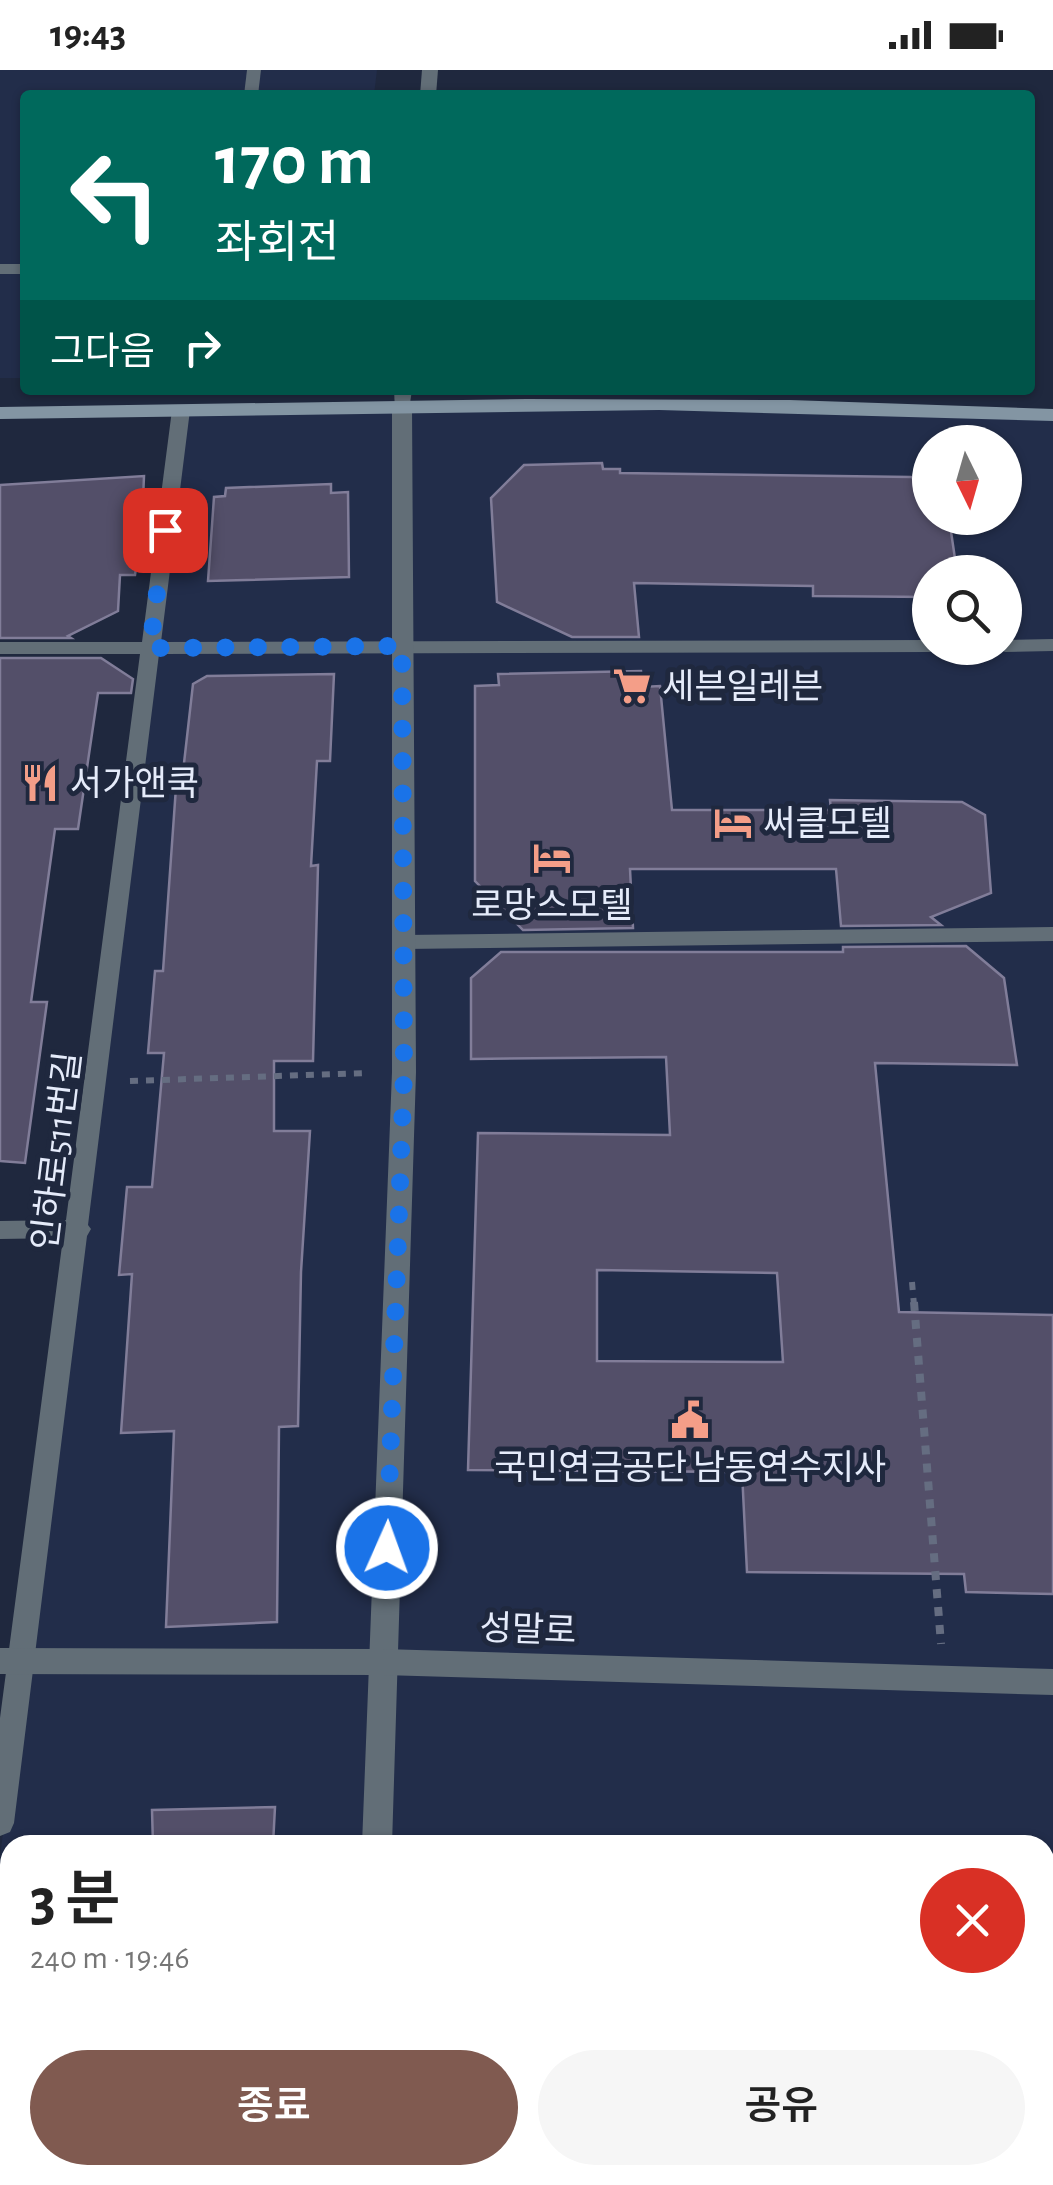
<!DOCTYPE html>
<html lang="ko">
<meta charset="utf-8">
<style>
:root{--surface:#fff;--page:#f6f6f6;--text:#222;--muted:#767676;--accent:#805a50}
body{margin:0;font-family:"Alegreya Sans","Noto Sans KR",sans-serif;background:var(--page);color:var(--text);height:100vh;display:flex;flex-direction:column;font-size:38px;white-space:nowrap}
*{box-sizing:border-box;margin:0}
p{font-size:32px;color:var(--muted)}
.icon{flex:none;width:55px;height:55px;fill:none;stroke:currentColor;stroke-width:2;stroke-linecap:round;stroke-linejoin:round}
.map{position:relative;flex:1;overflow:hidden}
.drawer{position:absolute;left:0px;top:1765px;width:1055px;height:350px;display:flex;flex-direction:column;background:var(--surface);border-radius:30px 30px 0 0;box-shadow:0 2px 8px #0004}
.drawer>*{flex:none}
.banner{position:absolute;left:20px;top:20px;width:1015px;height:305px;border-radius:10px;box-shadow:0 2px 8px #0004;background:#00695c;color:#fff;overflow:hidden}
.needle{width:65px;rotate:175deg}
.controls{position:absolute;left:912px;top:355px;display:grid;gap:20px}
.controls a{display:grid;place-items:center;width:110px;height:110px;border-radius:50%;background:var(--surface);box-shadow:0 2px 8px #0004;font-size:50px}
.pin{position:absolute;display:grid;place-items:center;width:85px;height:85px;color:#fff;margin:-42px;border-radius:20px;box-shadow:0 5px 15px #0006}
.me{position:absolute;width:110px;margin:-55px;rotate:2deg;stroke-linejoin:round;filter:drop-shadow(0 0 8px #0008)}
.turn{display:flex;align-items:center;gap:35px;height:210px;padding:0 30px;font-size:45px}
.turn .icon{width:130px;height:130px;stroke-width:2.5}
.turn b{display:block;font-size:70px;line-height:85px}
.then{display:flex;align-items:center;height:95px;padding:0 30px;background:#0003;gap:20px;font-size:38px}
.round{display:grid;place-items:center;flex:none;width:105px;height:105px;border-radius:52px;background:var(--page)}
.head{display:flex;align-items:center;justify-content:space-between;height:170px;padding:0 30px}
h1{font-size:60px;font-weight:600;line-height:75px}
.primary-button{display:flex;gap:20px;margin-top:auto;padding:20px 30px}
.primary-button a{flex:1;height:115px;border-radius:60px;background:var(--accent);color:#fff;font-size:40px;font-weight:600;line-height:115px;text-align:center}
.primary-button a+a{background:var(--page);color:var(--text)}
.status{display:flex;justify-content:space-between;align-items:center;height:70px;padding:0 50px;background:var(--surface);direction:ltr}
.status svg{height:28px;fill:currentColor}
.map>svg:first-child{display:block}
.built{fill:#222d4a;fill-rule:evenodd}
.building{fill:#534f69;stroke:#817d99;stroke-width:2.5;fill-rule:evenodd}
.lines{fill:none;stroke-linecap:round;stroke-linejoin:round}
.path-far1{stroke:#656d81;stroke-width:6;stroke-dasharray:8 8;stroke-linecap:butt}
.path{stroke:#656d81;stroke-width:8;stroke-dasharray:9 9;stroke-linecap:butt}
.service{fill:#626e77;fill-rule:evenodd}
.minor{fill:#626e77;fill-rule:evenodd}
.tertiary{fill:#626e77;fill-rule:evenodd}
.secondary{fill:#8395a3;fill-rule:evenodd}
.route{stroke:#1a73e8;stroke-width:18;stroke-dasharray:0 32.4}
.labels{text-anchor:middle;stroke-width:10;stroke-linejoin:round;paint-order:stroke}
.poi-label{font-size:35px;fill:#e5ebfa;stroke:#1f283e;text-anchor:start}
.street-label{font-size:35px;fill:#e5ebfa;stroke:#1f283e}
</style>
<div class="status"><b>19:43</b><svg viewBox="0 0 49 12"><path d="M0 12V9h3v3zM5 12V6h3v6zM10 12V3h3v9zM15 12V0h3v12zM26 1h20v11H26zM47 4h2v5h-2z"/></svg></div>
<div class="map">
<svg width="1053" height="2115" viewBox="0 0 1053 2115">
<rect width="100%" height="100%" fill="#1f283e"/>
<g class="built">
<polygon points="0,0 377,0 374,25 25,25 25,308 0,308"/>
<path d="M402 336 1053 345V2115H0V1787L181 340ZM930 372H1005V448H930ZM930 502H1005V578H930ZM10 1775H1045V2105H10Z"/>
</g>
<g class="building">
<polygon points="602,393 603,399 620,399 620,403 911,407 930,417 930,448 949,448 957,502 930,502 930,527 813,526 813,516 634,513 639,567 572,567 497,532 491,428 524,395"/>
<polygon points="144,406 143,430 146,430 135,505 120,505 118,541 68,566 71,568 0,568 0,415"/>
<polygon points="331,414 331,423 348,422 349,507 208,511 214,427 225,426 226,418"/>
<polygon points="0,588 101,588 133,609 131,623 98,623 78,759 55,759 31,932 47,932 25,1093 0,1091"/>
<polygon points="641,601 642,617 660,616 672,740 831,740 830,730 962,732 985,745 991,823 931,847 941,855 841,856 836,799 630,799 633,858 523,860 475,811 475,616 499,615 498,604"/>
<polygon points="334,604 330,691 317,691 311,796 318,795 313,991 274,991 274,1061 310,1061 301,1202 298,1356 279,1357 277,1552 166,1557 174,1361 121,1363 132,1204 119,1205 127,1117 152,1117 164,983 148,983 155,901 163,901 177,703 183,702 193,614 207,606"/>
<path d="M966 876 1004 908 1017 995 875 993 899 1242 1053 1245V1524L966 1522 964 1504 747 1502 742 1402 468 1400 478 1063 670 1065 666 987 471 989V908L501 882H843V877ZM597 1200 777 1203 783 1292 597 1291Z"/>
<polygon points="275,1737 273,1775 153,1775 152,1740"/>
</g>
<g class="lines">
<g class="path-far1">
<polyline points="130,1011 367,1003"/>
<polyline points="912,1212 914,1235"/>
</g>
<polyline class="path" points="914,1232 941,1574"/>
<g class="service">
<polygon points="247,0 261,0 258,25 244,25"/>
<rect x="0" y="194" width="25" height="10"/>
<polygon points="181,335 190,340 161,572 930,570 930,578 938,578 930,582 159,584 88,1155 91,1159 87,1166 14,1753 10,1762 0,1766 0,1648 63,1168 0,1169 0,1151 66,1150 140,584 0,584 0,572 142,572 172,340"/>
<polygon points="1053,569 1053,581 1005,582 997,578 1005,578 1005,570"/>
<polygon points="1053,857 1053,871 404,879 393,872 404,865"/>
</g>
<g class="minor">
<polygon points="402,330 412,336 416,1002 392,1775 362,1775 392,1002 392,336"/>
<polygon points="349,2105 383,2105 382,2115 348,2115"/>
</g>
<g class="tertiary">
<polygon points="422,0 438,0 436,25 420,25"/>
<polygon points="394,320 412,320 409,340 395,340"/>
<polygon points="0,1578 383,1579 1053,1599 1053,1625 383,1605 0,1604"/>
</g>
<polygon class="secondary" points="527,329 790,330 1053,339 1053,351 659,340 0,349 0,337"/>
</g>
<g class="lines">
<polyline class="route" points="165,460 150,578 402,576 404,1002 387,1478"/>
</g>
<defs>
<g id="supermarket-bare" transform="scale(3)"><path d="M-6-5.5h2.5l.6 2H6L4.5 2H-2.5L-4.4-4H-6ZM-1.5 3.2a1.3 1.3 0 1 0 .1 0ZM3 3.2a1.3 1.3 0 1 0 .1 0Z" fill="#f49e88" stroke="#1f283e" stroke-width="2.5" paint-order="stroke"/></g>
<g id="restaurant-bare" transform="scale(3)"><path d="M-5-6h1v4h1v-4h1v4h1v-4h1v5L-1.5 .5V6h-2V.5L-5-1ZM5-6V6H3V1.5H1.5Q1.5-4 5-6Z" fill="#f49e88" stroke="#1f283e" stroke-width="2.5" paint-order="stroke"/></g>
<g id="hotel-bare" transform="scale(3)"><path d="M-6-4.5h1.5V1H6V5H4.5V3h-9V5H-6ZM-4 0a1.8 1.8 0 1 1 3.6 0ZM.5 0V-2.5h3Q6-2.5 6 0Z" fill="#f49e88" stroke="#1f283e" stroke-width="2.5" paint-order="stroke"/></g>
<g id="civic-bare" transform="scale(3)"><path d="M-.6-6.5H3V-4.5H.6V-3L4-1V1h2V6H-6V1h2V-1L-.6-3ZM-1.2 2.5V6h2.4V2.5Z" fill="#f49e88" stroke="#1f283e" stroke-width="2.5" paint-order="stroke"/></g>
</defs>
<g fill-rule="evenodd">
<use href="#supermarket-bare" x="632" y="616"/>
<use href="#restaurant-bare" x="40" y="713"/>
<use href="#hotel-bare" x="733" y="753"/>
<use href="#hotel-bare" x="552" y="788"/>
<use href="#civic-bare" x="690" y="1350"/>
</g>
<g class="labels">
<g class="poi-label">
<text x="662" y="628">세븐일레븐</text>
<text x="70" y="725">서가앤쿡</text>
<text x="763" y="765">써클모텔</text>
<text x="552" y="847" text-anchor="middle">로망스모텔</text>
<text x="690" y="1409" text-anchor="middle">국민연금공단 남동연수지사</text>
</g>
<g class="street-label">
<text transform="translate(56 1081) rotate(-83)" y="12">인하로511번길</text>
<text transform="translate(528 1559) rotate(2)" y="12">성말로</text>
</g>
</g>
</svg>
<div class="controls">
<a><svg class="needle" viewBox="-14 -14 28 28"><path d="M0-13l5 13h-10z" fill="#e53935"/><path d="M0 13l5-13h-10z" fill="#767676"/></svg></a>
<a><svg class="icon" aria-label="search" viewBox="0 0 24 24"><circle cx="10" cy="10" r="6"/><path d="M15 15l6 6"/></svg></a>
</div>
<div class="pin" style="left:165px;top:460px;background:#d93025"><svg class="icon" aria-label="arrive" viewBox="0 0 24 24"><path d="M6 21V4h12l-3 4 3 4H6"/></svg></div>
<svg class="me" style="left:387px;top:1478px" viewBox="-20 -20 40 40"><circle r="17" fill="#1a73e8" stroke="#fff" stroke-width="3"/><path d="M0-11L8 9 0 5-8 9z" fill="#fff"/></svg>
<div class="banner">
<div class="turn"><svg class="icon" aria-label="left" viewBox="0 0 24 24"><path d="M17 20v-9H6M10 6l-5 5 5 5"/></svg><div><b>170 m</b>좌회전</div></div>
<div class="then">그다음<svg class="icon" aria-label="right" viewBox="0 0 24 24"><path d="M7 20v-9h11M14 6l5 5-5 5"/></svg></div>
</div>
<section class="drawer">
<div class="head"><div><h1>3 분</h1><p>240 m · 19:46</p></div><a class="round" style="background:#d93025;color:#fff"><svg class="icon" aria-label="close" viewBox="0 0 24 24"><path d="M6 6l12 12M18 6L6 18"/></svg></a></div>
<div class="primary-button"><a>종료</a><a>공유</a></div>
</section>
</div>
